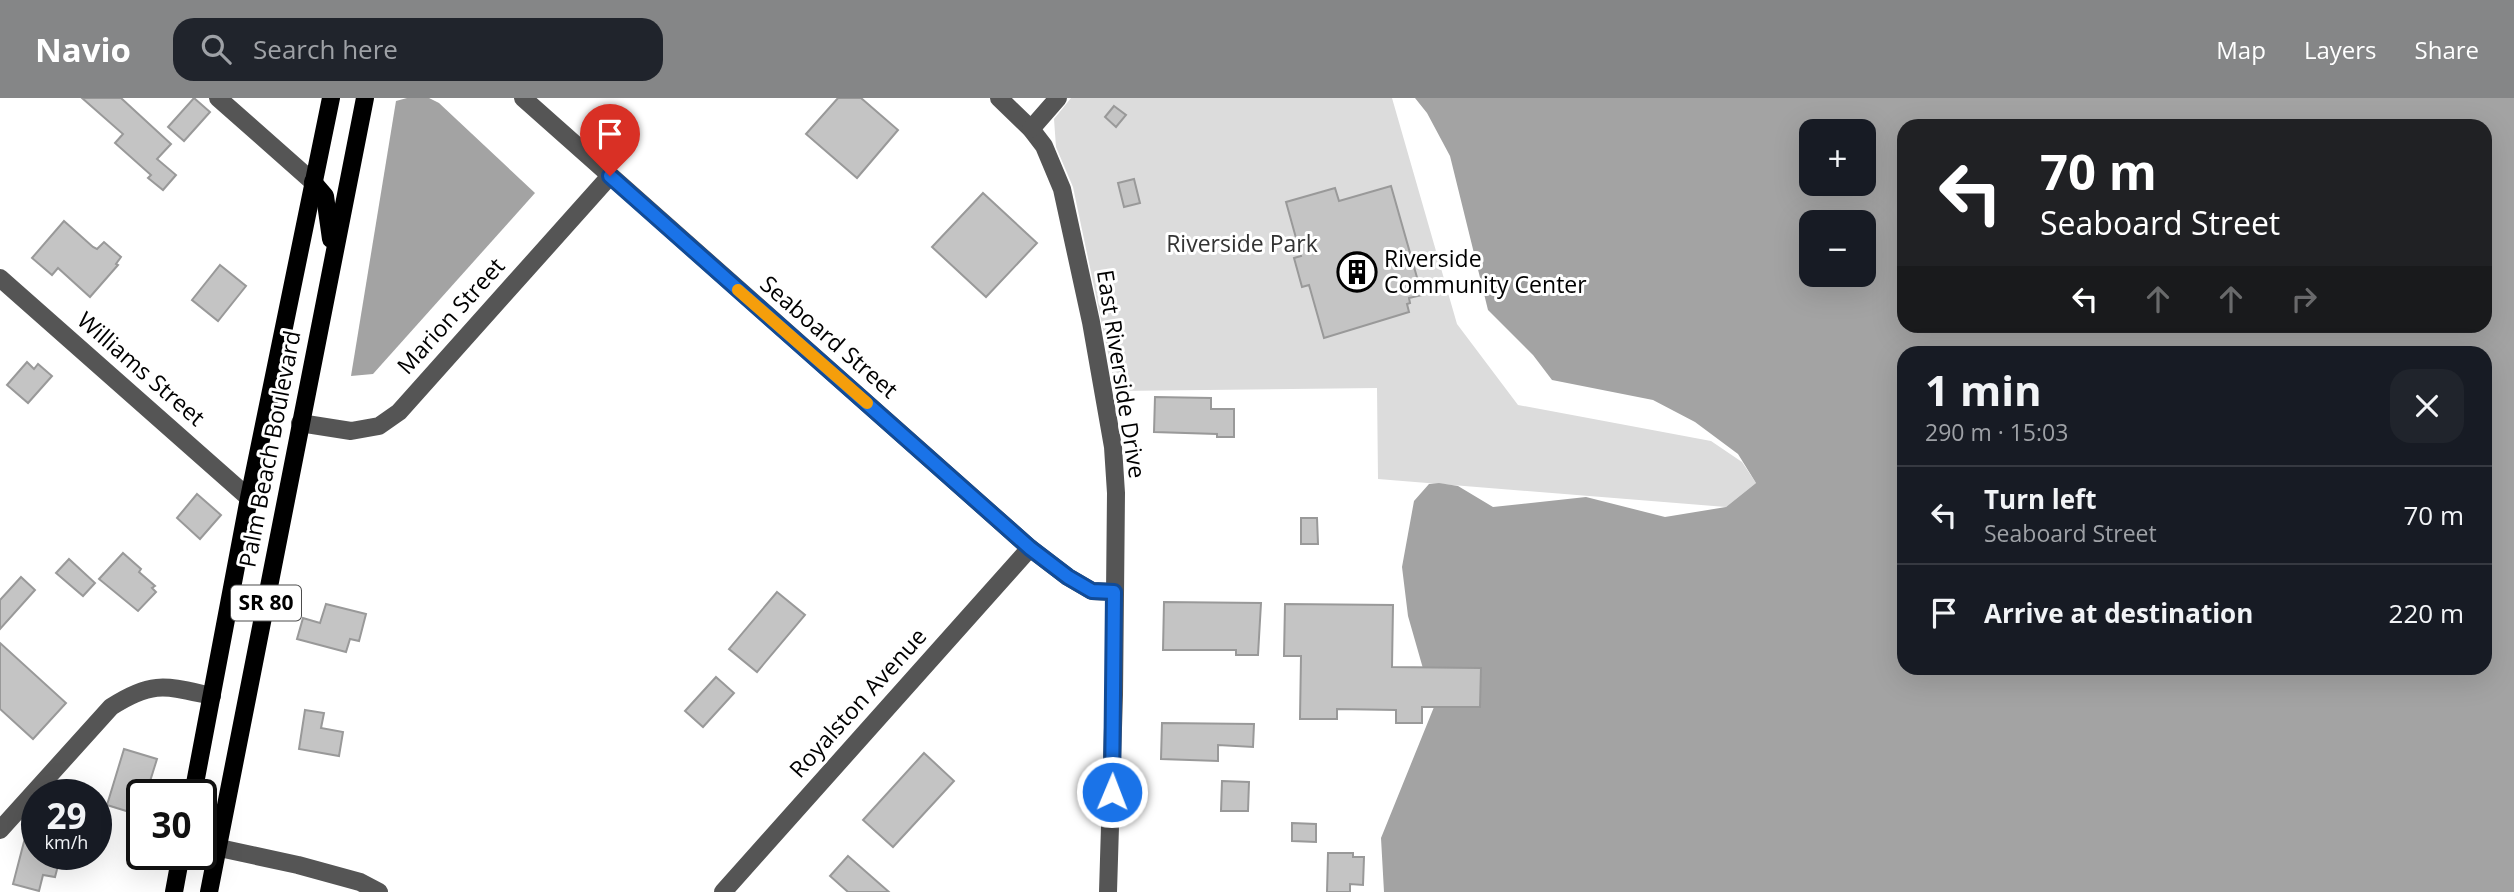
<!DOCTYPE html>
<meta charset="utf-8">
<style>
:root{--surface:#171b24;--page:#20242c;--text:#f1f3f6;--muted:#9ea1a6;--line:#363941;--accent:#858687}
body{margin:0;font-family:"Open Sans",sans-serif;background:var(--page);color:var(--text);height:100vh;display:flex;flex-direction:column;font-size:26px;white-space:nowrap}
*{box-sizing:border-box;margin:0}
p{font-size:23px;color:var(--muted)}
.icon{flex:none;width:38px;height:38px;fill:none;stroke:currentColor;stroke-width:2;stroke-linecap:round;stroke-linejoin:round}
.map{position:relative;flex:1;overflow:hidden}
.drawer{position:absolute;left:1897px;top:248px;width:595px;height:329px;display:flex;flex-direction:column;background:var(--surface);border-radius:21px;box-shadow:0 7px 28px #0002}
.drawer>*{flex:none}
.top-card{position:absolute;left:1897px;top:21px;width:595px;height:214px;border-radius:21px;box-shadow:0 7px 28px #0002;background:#202124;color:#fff;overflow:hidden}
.controls{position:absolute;left:1799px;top:21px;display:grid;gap:14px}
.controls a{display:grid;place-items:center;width:77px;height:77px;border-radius:14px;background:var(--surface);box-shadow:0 7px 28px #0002;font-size:35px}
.speed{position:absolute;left:21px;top:681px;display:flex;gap:14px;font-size:35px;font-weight:700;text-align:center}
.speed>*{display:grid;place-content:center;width:91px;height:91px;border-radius:50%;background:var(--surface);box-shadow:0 7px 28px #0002;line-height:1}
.speed small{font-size:18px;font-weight:400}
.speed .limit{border:4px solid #111;border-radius:10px;background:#fff;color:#111}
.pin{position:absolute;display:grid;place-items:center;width:60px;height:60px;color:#fff;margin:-72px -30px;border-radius:50% 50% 50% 0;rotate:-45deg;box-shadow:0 0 7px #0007}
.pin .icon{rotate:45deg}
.me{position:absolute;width:77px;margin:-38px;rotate:1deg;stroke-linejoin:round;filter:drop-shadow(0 0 5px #0008)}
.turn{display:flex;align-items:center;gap:24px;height:147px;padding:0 28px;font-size:32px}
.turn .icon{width:91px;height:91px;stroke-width:2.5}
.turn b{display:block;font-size:49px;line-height:60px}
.lanes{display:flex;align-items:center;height:66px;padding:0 28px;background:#0003;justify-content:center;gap:35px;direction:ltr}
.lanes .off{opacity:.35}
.round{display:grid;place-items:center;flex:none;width:74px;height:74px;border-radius:21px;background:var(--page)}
.head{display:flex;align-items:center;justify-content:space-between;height:119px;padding:0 28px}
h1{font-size:42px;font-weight:700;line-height:52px}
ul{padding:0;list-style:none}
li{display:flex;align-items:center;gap:21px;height:98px;padding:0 28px;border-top:2px solid var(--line)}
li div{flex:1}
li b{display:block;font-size:26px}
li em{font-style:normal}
header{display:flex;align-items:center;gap:42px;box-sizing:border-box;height:98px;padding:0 35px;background:var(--accent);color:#fff}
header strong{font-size:33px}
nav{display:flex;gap:38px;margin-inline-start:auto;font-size:24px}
.search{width:490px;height:63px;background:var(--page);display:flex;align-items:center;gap:18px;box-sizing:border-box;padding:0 24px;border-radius:21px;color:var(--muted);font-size:26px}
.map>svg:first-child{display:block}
.green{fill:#dcdcdc}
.water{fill:#a3a3a3;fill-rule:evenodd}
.building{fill:#c4c4c4;stroke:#999;stroke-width:2}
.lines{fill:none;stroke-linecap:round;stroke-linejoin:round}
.minor{stroke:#555;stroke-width:18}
.major{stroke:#000;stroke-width:18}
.route-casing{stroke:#114b97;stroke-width:18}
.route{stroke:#1a73e8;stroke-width:12}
.slow{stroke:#f59e0b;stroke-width:12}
.labels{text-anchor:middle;stroke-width:6;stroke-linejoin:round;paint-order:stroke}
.shield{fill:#fff;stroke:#4c4c4c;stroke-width:2}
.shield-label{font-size:21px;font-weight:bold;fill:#000}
.park-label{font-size:23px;fill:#333;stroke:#fff}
.poi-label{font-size:23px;fill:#000;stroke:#fff;text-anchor:start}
.street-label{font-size:23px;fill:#000;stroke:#fff}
</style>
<header>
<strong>Navio</strong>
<div class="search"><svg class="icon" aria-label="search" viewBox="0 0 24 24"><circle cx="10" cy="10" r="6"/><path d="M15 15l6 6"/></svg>Search here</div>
<nav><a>Map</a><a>Layers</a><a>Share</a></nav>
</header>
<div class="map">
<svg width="2514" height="794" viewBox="0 0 2514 794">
<rect width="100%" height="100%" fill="#fff"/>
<polygon class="green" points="1071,0 1392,0 1457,226 1518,307 1711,343 1742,364 1756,385 1726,409 1378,381 1377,290 1116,293 1073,89 1056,49 1054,21"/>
<g class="water">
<polygon points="407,0 429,0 439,5 535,95 373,276 351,278 396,3"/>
<path d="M1415 0H2514V794H1384L1381 740 1434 609 1408 518 1402 469 1414 403 1429 386 1439 385 1458 388 1493 409 1586 399 1665 419 1726 409 1756 385 1738 356 1695 324 1653 302 1552 282 1533 257 1488 212 1450 58 1427 15ZM1904 28H2485V228H1904ZM1811 33H1864V86H1811ZM1811 124H1864V177H1811ZM1904 256H2485V570H1904Z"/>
</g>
<g class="building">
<polygon points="82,0 121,0 171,46 157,61 176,77 163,92 148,80 151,77 115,45 123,36"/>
<polygon points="194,0 210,14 184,43 168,29"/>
<polygon points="838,0 861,0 898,32 857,80 806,36"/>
<polygon points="1114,8 1126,17 1116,29 1105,19"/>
<polygon points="1134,81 1140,105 1124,109 1118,85"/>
<polygon points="1391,88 1422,197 1409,200 1410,205 1407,206 1409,214 1324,240 1309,187 1302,189 1294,160 1301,158 1286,104 1335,90 1339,103"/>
<polygon points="983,95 1037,145 986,199 932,149"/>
<polygon points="64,123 93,149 97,151 104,144 121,159 116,166 118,167 90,199 58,170 52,177 32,160"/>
<polygon points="220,167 246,188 218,223 192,202"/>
<polygon points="27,264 34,271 38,266 52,278 28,305 7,287"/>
<polygon points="1155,299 1211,300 1211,311 1234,311 1234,339 1217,339 1217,336 1154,334"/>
<polygon points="197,396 221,417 200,441 177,420"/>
<polygon points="1301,420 1317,420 1318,446 1301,446"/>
<polygon points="123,455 141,471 139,474 155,488 152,490 156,494 138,513 99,481"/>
<polygon points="69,461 95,485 83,498 56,475"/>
<polygon points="21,479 35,492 0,531 0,502"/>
<polygon points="777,494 805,517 757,574 729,551"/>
<polygon points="1164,504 1261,505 1258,557 1236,557 1236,552 1163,552"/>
<polygon points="326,506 366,516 359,543 350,541 346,554 297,541 303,520 320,525"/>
<polygon points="1285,506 1393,507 1392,569 1481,570 1480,609 1422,609 1422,625 1396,625 1396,612 1337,611 1337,621 1300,621 1301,558 1284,558"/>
<polygon points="0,545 66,605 33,641 0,611"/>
<polygon points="716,579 734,595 703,629 685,613"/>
<polygon points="305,612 324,615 321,630 343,634 339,658 299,651"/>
<polygon points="1162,625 1254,626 1253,649 1218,647 1218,663 1161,661"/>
<polygon points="124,651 157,661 146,696 142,696 139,717 107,707"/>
<polygon points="924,655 954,683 893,749 863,722"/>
<polygon points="1222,683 1249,684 1248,713 1221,713"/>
<polygon points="32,713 37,714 37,756 61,756 55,779 43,777 39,793 13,786"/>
<polygon points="1292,725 1316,726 1316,744 1292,743"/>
<polygon points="1328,755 1353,755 1353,759 1364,759 1363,787 1350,786 1350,794 1327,794"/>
<polygon points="848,758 889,794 848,794 830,778"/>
</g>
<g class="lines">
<g class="minor">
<polyline points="218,0 313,84"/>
<polyline points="523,0 1030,450 1068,479 1092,493 1114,494"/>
<polyline points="999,0 1031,31 1044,48 1062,91 1091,224 1113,349 1116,395 1114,597 1108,794"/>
<polyline points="1031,31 1058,0"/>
<polyline points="0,180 249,400"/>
<polyline points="300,325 351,333 379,328 399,314 610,78"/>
<path d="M0 732 111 609C153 582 166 588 212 598"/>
<polyline points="201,746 298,767 360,784 379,794"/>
<polyline points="723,794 1030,450"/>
</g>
<g class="major">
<polyline points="313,84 325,98 331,141"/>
<polyline points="193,696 249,400 331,0"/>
<polyline points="174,794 181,756"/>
<polyline points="209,794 365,0"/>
</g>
</g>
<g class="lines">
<g class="route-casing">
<polyline id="route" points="610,78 1030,450 1068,479 1092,493 1114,494 1112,694"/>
</g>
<use href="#route" class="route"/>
<polyline class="slow" points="738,192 867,305"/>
</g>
<defs>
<g id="building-ring" transform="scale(2.0125)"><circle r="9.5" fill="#fff" stroke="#000" stroke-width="1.5"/><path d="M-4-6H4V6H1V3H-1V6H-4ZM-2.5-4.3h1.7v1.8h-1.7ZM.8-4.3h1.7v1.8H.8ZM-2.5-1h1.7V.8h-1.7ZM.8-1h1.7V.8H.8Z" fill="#000"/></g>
</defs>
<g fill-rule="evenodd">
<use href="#building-ring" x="1357" y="174"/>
</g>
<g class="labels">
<rect class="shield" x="231" y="487.5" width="70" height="35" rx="5"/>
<g class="shield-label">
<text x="266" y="512">SR 80</text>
</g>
<g class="park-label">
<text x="1242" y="154">Riverside Park</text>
</g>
<g class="poi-label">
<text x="1384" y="169">Riverside<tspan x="1384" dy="26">Community Center</tspan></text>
</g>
<g class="street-label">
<text transform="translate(451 218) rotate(-48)" y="8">Marion Street</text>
<text transform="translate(829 239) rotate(41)" y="8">Seaboard Street</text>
<text transform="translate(141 271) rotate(41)" y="8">Williams Street</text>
<text transform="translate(1121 276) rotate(81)" y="8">East Riverside Drive</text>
<text transform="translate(270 351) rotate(-79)" y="8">Palm Beach Boulevard</text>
<text transform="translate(858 605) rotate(-48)" y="8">Royalston Avenue</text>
</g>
</g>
</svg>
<div class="controls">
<a>+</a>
<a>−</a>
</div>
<div class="speed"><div>29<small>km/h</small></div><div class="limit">30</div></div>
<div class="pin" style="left:610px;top:78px;background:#d93025"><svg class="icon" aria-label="arrive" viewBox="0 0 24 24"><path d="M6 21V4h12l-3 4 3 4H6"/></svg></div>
<svg class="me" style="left:1112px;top:694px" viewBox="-20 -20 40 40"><circle r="17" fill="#1a73e8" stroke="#fff" stroke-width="3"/><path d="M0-11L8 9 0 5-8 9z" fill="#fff"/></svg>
<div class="top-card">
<div class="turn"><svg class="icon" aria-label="left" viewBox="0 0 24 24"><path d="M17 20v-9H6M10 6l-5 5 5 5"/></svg><div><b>70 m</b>Seaboard Street</div></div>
<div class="lanes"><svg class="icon" aria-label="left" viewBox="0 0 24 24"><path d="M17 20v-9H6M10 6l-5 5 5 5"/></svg><svg class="icon off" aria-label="ahead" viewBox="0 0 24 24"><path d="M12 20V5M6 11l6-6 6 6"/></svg><svg class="icon off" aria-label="ahead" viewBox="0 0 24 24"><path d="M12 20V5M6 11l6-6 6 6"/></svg><svg class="icon off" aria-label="right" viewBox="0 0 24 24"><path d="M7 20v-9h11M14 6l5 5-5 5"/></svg></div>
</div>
<section class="drawer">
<div class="head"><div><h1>1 min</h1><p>290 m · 15:03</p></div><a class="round"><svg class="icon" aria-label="close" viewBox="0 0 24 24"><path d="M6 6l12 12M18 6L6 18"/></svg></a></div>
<ul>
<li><svg class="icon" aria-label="left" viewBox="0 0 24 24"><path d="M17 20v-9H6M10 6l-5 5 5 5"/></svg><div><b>Turn left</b><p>Seaboard Street</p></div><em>70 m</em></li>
<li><svg class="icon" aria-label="arrive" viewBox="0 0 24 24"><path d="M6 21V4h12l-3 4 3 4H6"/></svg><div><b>Arrive at destination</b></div><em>220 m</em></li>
</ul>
</section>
</div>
